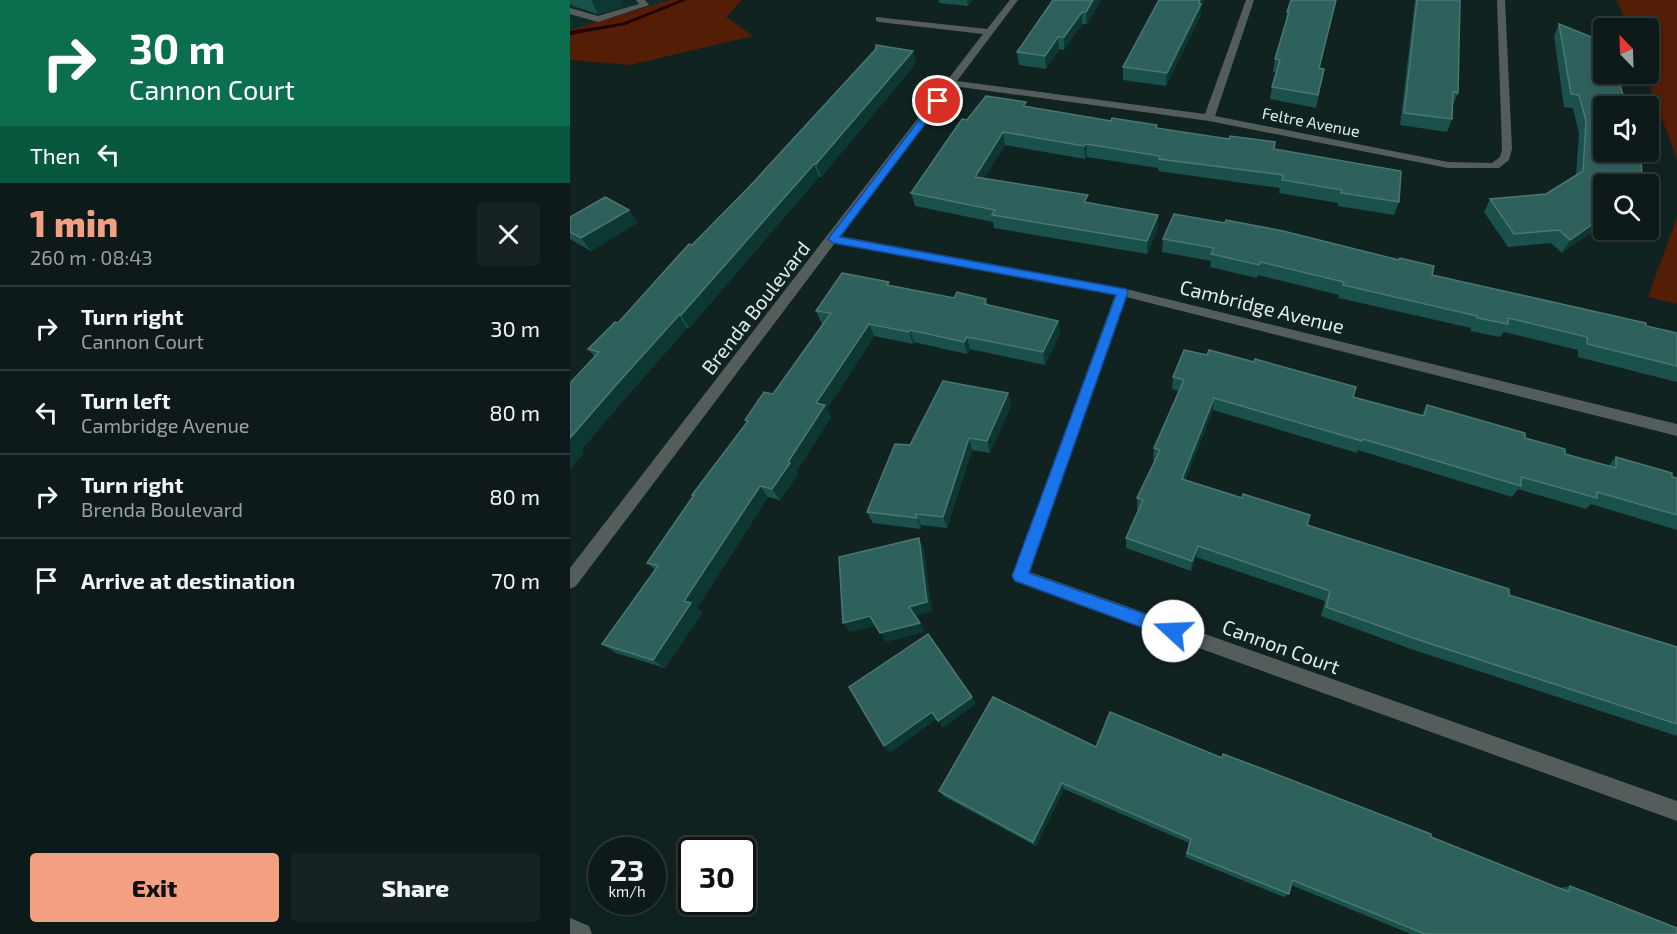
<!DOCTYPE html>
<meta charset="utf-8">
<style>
:root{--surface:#0d1a19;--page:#162322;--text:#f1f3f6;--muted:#9aa1a2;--line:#2d3838;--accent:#f2a081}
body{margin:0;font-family:"Exo 2",sans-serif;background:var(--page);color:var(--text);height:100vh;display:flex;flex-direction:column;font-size:22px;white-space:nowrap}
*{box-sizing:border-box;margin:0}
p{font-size:20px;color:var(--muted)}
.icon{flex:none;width:33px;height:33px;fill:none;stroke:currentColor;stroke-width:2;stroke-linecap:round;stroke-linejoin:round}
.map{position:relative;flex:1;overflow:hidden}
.drawer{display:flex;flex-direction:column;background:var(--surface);width:570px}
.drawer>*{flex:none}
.hud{background:#0b6e4f;color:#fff;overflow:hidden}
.needle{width:39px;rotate:337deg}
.buttons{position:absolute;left:1023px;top:18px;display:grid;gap:12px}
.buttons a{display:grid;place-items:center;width:66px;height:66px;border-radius:6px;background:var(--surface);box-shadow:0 3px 9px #0003,0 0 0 2px var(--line);font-size:30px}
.speed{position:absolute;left:18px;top:837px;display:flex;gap:12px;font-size:30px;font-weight:700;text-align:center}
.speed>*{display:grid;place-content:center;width:78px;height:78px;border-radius:50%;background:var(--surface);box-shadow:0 3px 9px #0003,0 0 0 2px var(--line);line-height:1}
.speed small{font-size:15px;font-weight:400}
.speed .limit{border:3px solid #111;border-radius:9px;background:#fff;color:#111}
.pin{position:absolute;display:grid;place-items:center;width:51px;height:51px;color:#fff;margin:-26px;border:3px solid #fff;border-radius:50%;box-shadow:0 2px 6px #0007}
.me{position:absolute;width:66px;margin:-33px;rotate:290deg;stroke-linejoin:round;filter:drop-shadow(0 0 4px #0008)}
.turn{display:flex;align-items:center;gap:21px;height:126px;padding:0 30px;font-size:27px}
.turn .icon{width:78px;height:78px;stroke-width:2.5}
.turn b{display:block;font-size:42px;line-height:51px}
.then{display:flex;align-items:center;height:57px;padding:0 30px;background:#0003;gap:12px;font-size:22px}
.round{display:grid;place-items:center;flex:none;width:63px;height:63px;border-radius:6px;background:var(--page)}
.head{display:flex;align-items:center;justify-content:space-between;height:102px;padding:0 30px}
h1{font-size:36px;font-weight:800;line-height:45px;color:var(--accent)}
.button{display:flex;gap:12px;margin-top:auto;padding:12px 30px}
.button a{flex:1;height:69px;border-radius:6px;background:var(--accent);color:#111;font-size:24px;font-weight:800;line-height:69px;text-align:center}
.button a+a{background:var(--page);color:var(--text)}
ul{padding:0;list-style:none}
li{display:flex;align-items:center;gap:18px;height:84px;padding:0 30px;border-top:2px solid var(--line)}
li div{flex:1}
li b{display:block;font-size:22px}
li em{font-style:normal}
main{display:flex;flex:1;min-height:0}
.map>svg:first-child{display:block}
.built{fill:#102c29}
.green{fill:#531d06}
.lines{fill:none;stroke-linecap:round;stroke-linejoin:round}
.stream{fill:#210300;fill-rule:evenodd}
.service{fill:#545d5b;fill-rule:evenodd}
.minor{fill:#545d5b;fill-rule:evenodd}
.tertiary{fill:#545d5b;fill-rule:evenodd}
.wall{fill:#1a514b}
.shaded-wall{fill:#0d3733}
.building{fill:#2f615c;stroke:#4b7772;stroke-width:1.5}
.route{fill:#1a73e8;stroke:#114b97;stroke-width:1.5}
.labels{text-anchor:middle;stroke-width:5;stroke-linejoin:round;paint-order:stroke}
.far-street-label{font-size:16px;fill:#e1ecea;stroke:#112321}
.street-label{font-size:20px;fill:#e1ecea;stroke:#112321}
</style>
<main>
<section class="drawer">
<div class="hud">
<div class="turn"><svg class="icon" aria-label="right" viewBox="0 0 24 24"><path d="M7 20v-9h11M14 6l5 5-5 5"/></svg><div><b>30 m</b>Cannon Court</div></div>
<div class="then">Then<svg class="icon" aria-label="left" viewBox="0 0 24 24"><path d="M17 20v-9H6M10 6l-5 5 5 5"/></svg></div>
</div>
<div class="head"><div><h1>1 min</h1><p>260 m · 08:43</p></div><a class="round"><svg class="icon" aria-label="close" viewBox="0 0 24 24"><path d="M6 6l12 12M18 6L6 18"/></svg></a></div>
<ul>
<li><svg class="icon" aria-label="right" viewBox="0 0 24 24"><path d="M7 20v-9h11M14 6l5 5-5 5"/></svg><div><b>Turn right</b><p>Cannon Court</p></div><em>30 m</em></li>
<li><svg class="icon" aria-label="left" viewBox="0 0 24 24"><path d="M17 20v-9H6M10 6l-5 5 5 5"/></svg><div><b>Turn left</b><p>Cambridge Avenue</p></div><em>80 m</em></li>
<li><svg class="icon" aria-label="right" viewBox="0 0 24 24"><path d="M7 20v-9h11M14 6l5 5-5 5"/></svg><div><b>Turn right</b><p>Brenda Boulevard</p></div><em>80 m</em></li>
<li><svg class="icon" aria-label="arrive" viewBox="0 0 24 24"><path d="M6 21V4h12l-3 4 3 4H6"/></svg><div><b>Arrive at destination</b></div><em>70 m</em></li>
</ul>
<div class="button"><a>Exit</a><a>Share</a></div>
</section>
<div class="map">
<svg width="1107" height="934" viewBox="0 0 1107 934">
<rect width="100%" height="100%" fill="#112321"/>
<polygon class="built" points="0,0 93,0 96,2 0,30"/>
<g class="green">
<polygon points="100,0 172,0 156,17 183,36 60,65 0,60 0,30"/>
<polygon points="1047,0 1107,0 1107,159 1075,74 1078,74 1078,28 1058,28"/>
<polygon points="1107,217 1107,304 1078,297"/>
</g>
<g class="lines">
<polygon class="stream" points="110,0 117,0 55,25 0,35 0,31 52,23"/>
<polygon class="service" points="66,0 75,0 79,5 28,22 0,14 0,8 28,16 69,4"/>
<polygon class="minor" points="440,0 448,0 387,81 635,114 676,0 684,0 645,116 878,162 922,163 930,157 932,149 927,0 935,0 942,149 939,160 929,168 878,168 639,121 383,86 270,236 552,288 1107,424 1107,436 556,297 460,572 1107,801 1107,821 444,581 442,576 545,295 265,243 6,586 0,589 0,568 413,34 309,22 306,21 306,17 417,29"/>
<polygon class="tertiary" points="0,918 19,926 22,934 0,934"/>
</g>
<g class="wall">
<polygon points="0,0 51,0 54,6 28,14 3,6 0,3"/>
<polygon points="369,0 403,0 398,6 369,3"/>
<polygon points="483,0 531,0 517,24 512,24 494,50 489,49 476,69 449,65 447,52"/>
<polygon points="589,0 634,0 631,7 630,16 596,86 553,80 553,67"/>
<polygon points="721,0 750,68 754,69 746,108 700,99 702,87 706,72 703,72 705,59 715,25 717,12"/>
<polygon points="845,0 890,0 888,93 883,105 882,119 877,132 830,125"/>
<polygon points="989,24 1034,106 1071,152 992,253 981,243 938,247 914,212 920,199 976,194 1006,175 1009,134 1003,108 994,107 984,36"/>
<polygon points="346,63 251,177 249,177 241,186 119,328 117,328 57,396 11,450 14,453 0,469 24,356 18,349 48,323 122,245"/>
<polygon points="456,107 704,149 829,202 824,215 768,206 768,203 709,193 710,188 588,171 588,168 517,157 515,159 435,145 414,178 518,203 588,215 588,228 577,254 424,228 423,222 345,206 341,193 397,120"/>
<polygon points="59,210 67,223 21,251 0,239 0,217"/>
<polygon points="593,239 862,275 1107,333 1107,382 1008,357 1008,350 934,332 930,337 900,331 901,328 769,298 769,295 688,275 687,278 640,267 641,261 592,252"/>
<polygon points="320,285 384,298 416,299 418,305 488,321 490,333 475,365 400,349 397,354 344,342 343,344 304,336 257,409 261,417 226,472 228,474 210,500 198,497 127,608 132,613 95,668 46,653 32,644 85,570 77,563 124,496 122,495 177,423 175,420 203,394 253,324 252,324 246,311"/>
<polygon points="603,377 783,397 851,416 857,405 955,438 995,454 1038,466 1046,457 1107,478 1107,530 1021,504 1016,509 948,489 942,497 788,450 787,453 643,410 615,480 737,525 939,595 1107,647 1107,736 841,649 751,616 755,601 626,557 621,571 556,548 556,538 569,510 567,509 567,498 585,460 583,460 584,448 609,391 602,389"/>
<polygon points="438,393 441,405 420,453 402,450 377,528 351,525 351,529 303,523 297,512 340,445"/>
<polygon points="526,747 652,757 989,888 1000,886 1107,934 841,934 721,885 719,894 714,897 615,857 619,843 494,789 466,846 375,797 369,791"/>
</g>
<g class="shaded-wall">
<polygon points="21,0 51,0 54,6 28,14"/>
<polygon points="397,0 403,0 398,6"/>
<polygon points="523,0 531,0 517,24 516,12"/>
<polygon points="630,0 634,0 631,7 630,16 596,86 597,73"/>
<polygon points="512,12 512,24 494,50 494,37"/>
<polygon points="488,37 489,49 476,69 475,56"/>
<polygon points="343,51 346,63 251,177 246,164"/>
<polygon points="433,132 435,145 407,190 405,177"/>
<polygon points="516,144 517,157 515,159 514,146"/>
<polygon points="244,164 249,177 119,328 111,315"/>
<polygon points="59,210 67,223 21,251 11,238"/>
<polygon points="588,215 588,228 577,254 577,241"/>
<polygon points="1034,216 1034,224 992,253 1000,240"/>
<polygon points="109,315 117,328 57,396 11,450 14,453 0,469 0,438 47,384"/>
<polygon points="488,321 490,333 475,365 473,352"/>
<polygon points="299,324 304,336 257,409 261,417 226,472 228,474 210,500 202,489 218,462 246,403"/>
<polygon points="340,330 344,342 343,344 339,332"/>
<polygon points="397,337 400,349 397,354 394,342"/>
<polygon points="438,393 441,405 420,453 417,441"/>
<polygon points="644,398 643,410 611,490 612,479"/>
<polygon points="399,438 402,450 377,528 373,517"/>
<polygon points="190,486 198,497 127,608 132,613 95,668 83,660 114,601"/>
<polygon points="346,514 351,525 351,529 347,518"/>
<polygon points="349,538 354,549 362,612 345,616 339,607"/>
<polygon points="628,546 626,557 621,571 622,561"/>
<polygon points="300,616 306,626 280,632 273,623"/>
<polygon points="350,623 355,632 316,642 310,633"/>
<polygon points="402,697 406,704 373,728 368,721"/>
<polygon points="362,712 367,719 320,753 314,746"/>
<polygon points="492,783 494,789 466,846 463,842"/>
</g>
<g class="building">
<polygon points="483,0 523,0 516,12 512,12 494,37 488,37 475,56 447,52"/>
<polygon points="589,0 630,0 629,3 631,4 597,73 553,67"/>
<polygon points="721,0 766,0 749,68 754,69 748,95 702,87 710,60 705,59 719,12 717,12"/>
<polygon points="847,0 890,0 888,93 883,92 882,119 834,113"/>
<polygon points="989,24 1034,42 1034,74 1047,74 1056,106 1034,106 1034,152 1071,152 1072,184 1034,184 1034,216 1000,240 989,230 944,234 920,199 976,194 1013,171 1016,121 1009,95 1001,94"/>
<polygon points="306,45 343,51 246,164 244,164 236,173 111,315 109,315 47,384 0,438 0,383 29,352 18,349 45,322 48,323 119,244 122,245 180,186 306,49"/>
<polygon points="416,96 456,102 453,106 541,121 542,118 587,125 586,128 659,139 660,136 705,142 704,149 831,171 829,202 771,193 772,190 712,180 713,175 589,159 590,156 516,144 514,146 433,132 405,177 518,195 514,202 588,215 577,241 422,215 425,210 341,193 392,119 397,120"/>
<polygon points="35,197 59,210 11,238 0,232 0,217"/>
<polygon points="604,214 655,223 656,220 713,231 829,260 830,258 864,266 862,275 1076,323 1076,326 1107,333 1107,366 1017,344 1017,337 938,318 938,324 907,318 907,316 773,285 774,282 691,262 689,265 641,254 644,248 593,239"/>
<polygon points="272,273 319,282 317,285 384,298 387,292 416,299 414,304 488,321 473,352 397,337 394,342 340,330 339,332 299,324 246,403 255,405 218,462 220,463 202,489 190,486 114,601 121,603 83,660 32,644 88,566 77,563 124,495 122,495 178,421 175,420 194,392 203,394 261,313 246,311"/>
<polygon points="614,350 637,355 639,350 684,362 685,359 786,387 783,397 854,416 857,405 955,433 955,438 995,449 995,454 1046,468 1046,457 1102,473 1102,477 1107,478 1107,515 1027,492 1027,498 951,477 951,486 793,439 792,441 644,398 612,479 672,498 673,494 740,515 737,525 939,589 939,595 1107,647 1107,724 849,640 756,607 760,591 628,546 622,561 556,538 573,500 567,498 590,450 584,448 614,380 603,377"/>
<polygon points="373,381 438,393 417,441 399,438 373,517 346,514 347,518 297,512 325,444 340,445"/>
<polygon points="349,538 357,602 339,607 350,623 310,633 300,616 273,623 269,557"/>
<polygon points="358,634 402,697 368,721 362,712 314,746 279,687"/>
<polygon points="423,697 526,747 540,712 652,758 653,754 693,769 861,834 861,837 999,892 1000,886 1107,928 1107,934 855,934 722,880 719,894 617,853 621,839 492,783 463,842 369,791"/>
</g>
<polygon class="route" points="368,98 372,101 371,103 270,237 556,289 558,292 459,573 609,626 611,631 609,636 603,639 445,581 442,576 546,295 263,243 258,239 365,99"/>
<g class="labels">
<g class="far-street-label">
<text transform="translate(741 122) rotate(11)" y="6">Feltre Avenue</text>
</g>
<g class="street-label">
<text transform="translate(692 307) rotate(14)" y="7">Cambridge Avenue</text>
<text transform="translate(186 308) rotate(-52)" y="7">Brenda Boulevard</text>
<text transform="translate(711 647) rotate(20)" y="7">Cannon Court</text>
</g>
</g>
</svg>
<div class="buttons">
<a><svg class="needle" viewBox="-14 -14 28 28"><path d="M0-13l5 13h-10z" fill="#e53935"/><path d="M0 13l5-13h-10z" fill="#9aa1a2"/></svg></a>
<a><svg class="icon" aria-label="sound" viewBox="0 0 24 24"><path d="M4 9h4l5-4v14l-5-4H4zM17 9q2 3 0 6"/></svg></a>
<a><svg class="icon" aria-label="search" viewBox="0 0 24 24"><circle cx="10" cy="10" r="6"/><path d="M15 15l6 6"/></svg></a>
</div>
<div class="speed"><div>23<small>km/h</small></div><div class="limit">30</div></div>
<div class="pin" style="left:368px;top:101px;background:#d93025"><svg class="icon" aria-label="arrive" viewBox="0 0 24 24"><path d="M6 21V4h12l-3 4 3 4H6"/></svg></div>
<svg class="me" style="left:603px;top:631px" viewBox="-20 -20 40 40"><circle r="19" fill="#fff"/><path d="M0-13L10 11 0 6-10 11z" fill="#1a73e8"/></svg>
</div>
</main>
